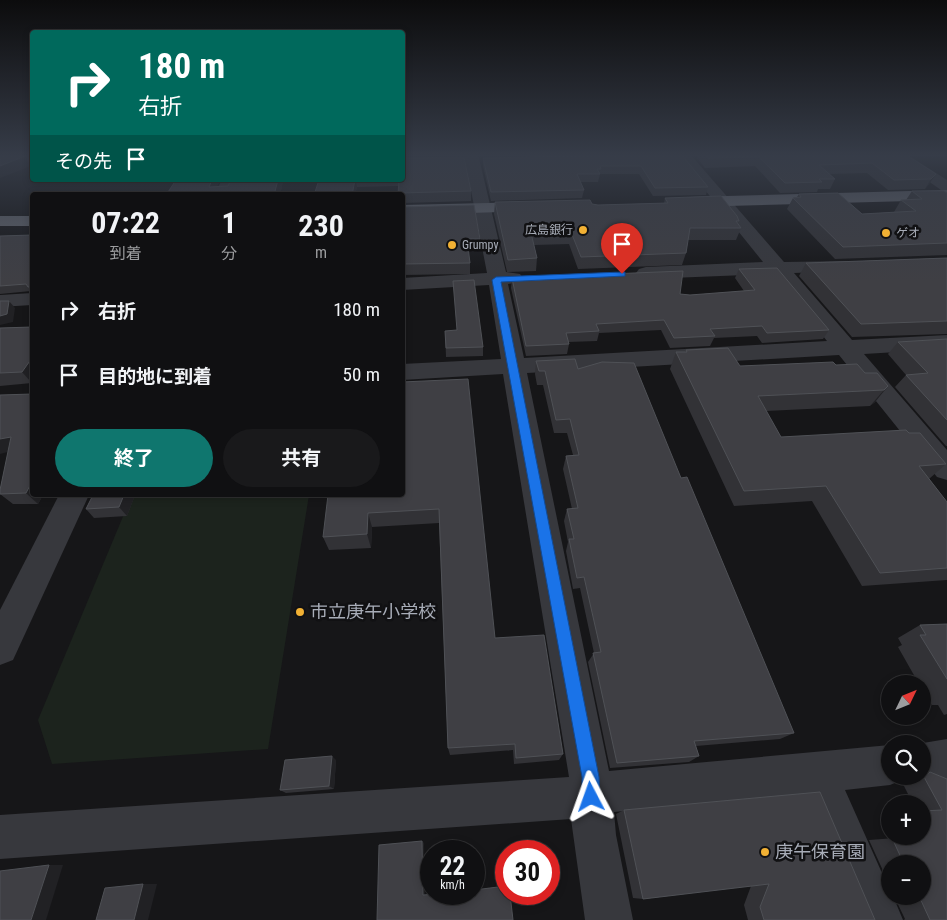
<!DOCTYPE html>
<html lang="ja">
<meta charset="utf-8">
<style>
:root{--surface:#101012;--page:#19191b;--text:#f1f3f6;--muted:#9c9d9f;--line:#303032;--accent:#0f766e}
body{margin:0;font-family:"Roboto Condensed","Noto Sans JP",sans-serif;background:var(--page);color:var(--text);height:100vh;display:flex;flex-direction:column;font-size:19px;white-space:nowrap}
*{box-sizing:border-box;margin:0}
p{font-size:16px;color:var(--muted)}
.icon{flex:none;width:28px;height:28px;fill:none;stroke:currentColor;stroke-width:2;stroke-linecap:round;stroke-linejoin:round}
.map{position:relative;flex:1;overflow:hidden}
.details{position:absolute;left:30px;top:192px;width:375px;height:305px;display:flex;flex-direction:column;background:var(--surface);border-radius:5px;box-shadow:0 2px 8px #0003,0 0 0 1px var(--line)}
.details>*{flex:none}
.top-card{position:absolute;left:30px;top:30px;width:375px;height:152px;border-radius:5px;box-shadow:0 2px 8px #0003,0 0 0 1px var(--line);background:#00695c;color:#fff;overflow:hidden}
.needle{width:32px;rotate:47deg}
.fabs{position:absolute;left:881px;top:675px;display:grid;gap:10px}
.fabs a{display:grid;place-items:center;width:50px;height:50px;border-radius:50%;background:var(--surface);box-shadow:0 2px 8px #0003,0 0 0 1px var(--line);font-size:25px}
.speed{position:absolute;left:420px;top:840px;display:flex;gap:10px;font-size:25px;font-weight:700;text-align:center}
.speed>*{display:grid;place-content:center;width:65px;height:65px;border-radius:50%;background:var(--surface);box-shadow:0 2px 8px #0003,0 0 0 1px var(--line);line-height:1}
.speed small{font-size:12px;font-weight:400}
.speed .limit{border:8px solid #d22;background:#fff;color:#111}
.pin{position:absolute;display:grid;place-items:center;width:42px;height:42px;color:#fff;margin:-51px -21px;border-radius:50% 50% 50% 0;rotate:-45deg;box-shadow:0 0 5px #0007}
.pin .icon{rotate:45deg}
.me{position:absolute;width:55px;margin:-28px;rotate:356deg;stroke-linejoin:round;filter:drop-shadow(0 0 4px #0008)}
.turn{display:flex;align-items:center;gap:18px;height:105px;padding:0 25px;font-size:22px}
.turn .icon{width:65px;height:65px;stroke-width:2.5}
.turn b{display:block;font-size:35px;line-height:42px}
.then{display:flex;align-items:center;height:48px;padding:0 25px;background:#0003;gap:10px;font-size:19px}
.eta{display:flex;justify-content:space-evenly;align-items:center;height:85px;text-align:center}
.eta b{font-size:30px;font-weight:700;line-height:35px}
.button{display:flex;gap:10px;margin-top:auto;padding:10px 25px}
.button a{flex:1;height:58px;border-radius:30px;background:var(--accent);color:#fff;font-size:20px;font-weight:700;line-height:58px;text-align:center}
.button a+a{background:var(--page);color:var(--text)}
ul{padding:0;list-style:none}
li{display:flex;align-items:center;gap:15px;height:65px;padding:0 25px}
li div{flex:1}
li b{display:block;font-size:19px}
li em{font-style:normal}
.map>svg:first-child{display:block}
.green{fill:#1c231d}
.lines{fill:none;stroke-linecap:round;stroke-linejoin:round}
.street{fill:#37383d;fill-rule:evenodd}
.highway{fill:#63666e;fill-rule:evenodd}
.wall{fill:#323236}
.shaded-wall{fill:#212124}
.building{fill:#3f3f44;stroke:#4f5156}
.route{fill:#1a73e8;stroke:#114b97}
.poi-dot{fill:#f2b134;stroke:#111113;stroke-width:2}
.labels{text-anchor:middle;stroke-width:5;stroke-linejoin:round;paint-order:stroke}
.far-poi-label{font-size:12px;fill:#a8adb8;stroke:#111113;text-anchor:start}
.near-poi-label{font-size:18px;fill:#a8adb8;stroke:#111113;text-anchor:start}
</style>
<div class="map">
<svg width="947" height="920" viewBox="0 0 947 920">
<rect width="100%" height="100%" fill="#161618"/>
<polygon class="green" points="132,495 309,495 268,749 52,764 38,720"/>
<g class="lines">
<g class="street">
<polygon points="0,154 32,156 32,164 0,157"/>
<polygon points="464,154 478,154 506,272 520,274 523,278 520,282 508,284 524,358 827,341 772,274 646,279 639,277 636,273 639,269 646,267 763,262 676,154 690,154 784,262 848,261 851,265 848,269 841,271 794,273 852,340 947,335 947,349 864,354 947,450 947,480 937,477 839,355 527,373 609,771 890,745 890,776 906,776 904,779 890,785 845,790 890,891 890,896 893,896 903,920 855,920 804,794 614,812 616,835 633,920 585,920 571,819 0,859 0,815 569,777 503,374 402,380 402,364 501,359 489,285 402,290 402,278 487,273"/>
<polygon points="890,154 906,154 947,180 947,192 941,190"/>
<polygon points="222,180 238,180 230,195 214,195"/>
<polygon points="32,293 32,305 0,307 0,295"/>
<polygon points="59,495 89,495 13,660 0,665 0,610"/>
<polygon points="947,739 947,779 922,782 908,776 922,776 922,744 917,744"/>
</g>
<g class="highway">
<polygon points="947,190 947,200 689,207 681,202 689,197"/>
<polygon points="531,202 537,203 539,207 537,211 402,215 402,205"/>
<rect x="0" y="216" width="32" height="10"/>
</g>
</g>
<g class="wall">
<polygon points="24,154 32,154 32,163 28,154"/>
<polygon points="402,154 463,154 402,156"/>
<polygon points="659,154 708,187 706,195 653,196 639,174 600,174 598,182 580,182 584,190 582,198 491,201 483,166 483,158"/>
<polygon points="698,154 905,154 936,174 929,184 925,189 888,190 867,173 829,174 835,179 830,189 818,189 817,192 780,193 755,166 705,168 697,158"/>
<polygon points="220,180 217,186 228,186 231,180 318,180 283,181 280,195 166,195"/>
<polygon points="319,180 402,180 471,191 471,201 402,203 402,195 398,195 399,186 357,187 355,195 314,195"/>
<polygon points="912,191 947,193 947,255 835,259 787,209 793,198 797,197 799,194 862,214 894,212 901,200 906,200"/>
<polygon points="665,198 739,221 738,224 741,228 736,240 688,240 686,253 682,265 578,269 569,244 534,245 537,258 536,271 507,272 494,214 495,202 598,205 664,203"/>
<polygon points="402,207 480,239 480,249 468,250 470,263 470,274 402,275"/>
<polygon points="32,235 32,293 31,291 0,294 0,236"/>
<polygon points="947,258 947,334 852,337 799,276 806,263"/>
<polygon points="739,269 829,330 823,339 762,343 757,336 714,338 710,346 670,348 661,330 599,333 597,341 568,342 569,344 567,354 526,356 511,288 512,278 690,295 744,291 735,278"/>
<polygon points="402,317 405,327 404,352 402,352"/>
<polygon points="32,327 32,383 0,386 0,328"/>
<polygon points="445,331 483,347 483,356 446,357"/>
<polygon points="947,339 947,446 946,446 895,387 906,375 888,354 898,342"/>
<polygon points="686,350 740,366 836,365 865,373 888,386 875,402 870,406 766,411 781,437 909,433 946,464 929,479 947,502 947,580 862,586 812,501 734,506 670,369 676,352 685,352"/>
<polygon points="536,361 578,369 681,478 794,733 780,739 696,746 699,756 689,762 610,768 588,662 594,653 580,588 573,589 566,551 568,542 564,521 567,509 572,509 563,469 566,456 573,455 567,433 554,433 543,385 537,385 535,374"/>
<polygon points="402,382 495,638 563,754 559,760 514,764 513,750 450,755 448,748 439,523 372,527 371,548 329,550 323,537 402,495"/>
<polygon points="0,395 32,495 43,495 38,504 13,504 0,494 0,490 8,452"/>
<polygon points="135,495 127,516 94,518 86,509"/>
<polygon points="947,624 947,714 944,715 938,705 932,705 922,690 922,684 919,684 898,647 902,645 898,638 920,625"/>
<polygon points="336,760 334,789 286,793 280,790"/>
<polygon points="930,772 946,779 947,920 904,920 905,919 894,896 922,896 922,864 890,864 890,886 869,840 895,838 894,836 922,836 922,804 913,804 902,782 907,778 913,776 922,776 922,774"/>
<polygon points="624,810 875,920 748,920 744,905 751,886 643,899 633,898 616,814"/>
<polygon points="890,815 890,827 885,816"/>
</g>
<g class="shaded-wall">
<polygon points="25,156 31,166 0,178 0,166"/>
<polygon points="936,174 929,184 925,189 931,179"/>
<polygon points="212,180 220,180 213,195 209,187"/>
<polygon points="278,180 283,180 283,181 280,195 274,195"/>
<polygon points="355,180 356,180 357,187 355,195 352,195"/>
<polygon points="9,301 15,308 13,322 0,325 0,316"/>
<polygon points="404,317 405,327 404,352 403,341"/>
<polygon points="32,358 32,383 22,372"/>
<polygon points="888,386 875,402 870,406 884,390"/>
<polygon points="11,437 23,448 0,454 0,439"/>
<polygon points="32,482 32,495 43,495 38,504 26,493"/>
<polygon points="124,495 135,495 127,516 119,507"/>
<polygon points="368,513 372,527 371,548 367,534"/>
<polygon points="332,756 336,760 334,789 329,786"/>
<polygon points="422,841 424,843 425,895 423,895"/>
<polygon points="49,865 63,865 46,920 31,920"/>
<polygon points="143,884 157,884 148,920 134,920"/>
</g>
<g class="building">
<polygon points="0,154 13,154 25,156 0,166"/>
<polygon points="659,154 681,154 708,187 655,188 641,166 600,166 601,169 597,169 600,174 577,174 584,190 491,192 483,158"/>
<polygon points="704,154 905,154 936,174 931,179 894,180 872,163 819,165 835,179 819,179 822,182 785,183 759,157 708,158"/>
<polygon points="464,157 471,191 401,193 401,195 398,195 399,180 402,180 402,158"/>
<polygon points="176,180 212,180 209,187 228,186 231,180 278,180 274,195 166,195"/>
<polygon points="319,180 355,180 352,195 314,195"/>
<polygon points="912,191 944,191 947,193 947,243 843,247 793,198 801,197 799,194 838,193 862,214 916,211 901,200 922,199"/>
<polygon points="721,196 737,216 739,221 736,221 741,228 690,228 686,253 581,257 571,232 531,233 537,258 508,260 495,202 590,200 592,204 598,205 668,203 665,198"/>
<polygon points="474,205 480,239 467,239 470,263 402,264 402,207"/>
<polygon points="32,235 32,287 28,287 26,284 0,286 0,236"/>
<polygon points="947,258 947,321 861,324 806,263"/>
<polygon points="777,268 829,330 767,333 762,326 710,329 715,336 674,338 664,320 596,324 599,331 566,333 569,344 526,346 512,278 683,271 680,294 690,295 755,290 739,269"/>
<polygon points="474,280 483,347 446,348 445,331 457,330 453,281"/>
<polygon points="0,301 9,301 7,314 0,316"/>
<polygon points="402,317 404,317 402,341"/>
<polygon points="32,327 32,358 22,372 0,373 0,328"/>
<polygon points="947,339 947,420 906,375 928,373 898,342"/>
<polygon points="728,348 740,366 833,362 836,365 857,364 865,373 877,373 888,386 884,390 758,396 781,437 906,430 909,433 920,433 946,464 919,466 947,502 947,568 880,573 826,486 744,491 676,352 687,352 686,350"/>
<polygon points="575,359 578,369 602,362 634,363 681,478 687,477 794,733 694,741 699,756 617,763 593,653 601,652 584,577 577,578 569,539 574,539 567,509 578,508 566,456 579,455 570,419 556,420 545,371 539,371 536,361"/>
<polygon points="468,379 495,638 544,635 563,754 516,758 515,744 448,748 439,509 368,513 367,534 323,537 328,495 402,495 402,382"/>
<polygon points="32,394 32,482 26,493 0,494 0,490 11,437 0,439 0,395"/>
<polygon points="93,495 124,495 119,507 86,509"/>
<polygon points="947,624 947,679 920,635 926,635 920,625"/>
<polygon points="332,756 329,786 280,790 285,760"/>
<polygon points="930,772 947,779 947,920 930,920 919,896 922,896 922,864 904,864 892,838 910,836 922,836 922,811 942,810 924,777"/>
<polygon points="820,792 875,920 764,920 760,907 769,884 643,899 624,810"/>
<polygon points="422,841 423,895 437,894 474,894 474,890 506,886 506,894 510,894 513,920 377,920 379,845"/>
<polygon points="49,865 31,920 0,920 0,871"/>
<polygon points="143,884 134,920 96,920 105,888"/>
</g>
<linearGradient id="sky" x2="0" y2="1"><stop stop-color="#0c0c0d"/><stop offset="0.55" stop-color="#363c48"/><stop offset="1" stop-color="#363c48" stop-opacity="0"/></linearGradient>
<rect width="947" height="282" fill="url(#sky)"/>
<polygon class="route" points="622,272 625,272 625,276 501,282 599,777 600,797 597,803 591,806 585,803 582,797 582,777 492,280 496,277"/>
<g class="poi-dot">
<circle cx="583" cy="230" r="5"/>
<circle cx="886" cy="233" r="5"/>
<circle cx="452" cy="245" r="5"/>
<circle cx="300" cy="612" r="5"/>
<circle cx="765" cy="852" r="5"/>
</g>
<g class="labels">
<g class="far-poi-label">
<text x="573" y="234" text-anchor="end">広島銀行</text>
<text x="896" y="237">ゲオ</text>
<text x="462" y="249">Grumpy</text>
</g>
<g class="near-poi-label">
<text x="310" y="618">市立庚午小学校</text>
<text x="775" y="858">庚午保育園</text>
</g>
</g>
</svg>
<div class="fabs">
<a><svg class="needle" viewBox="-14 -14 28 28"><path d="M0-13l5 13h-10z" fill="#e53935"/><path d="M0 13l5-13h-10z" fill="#9c9d9f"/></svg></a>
<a><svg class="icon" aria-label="search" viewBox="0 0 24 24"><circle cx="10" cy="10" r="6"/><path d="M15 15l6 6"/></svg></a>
<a>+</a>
<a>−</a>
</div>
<div class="speed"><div>22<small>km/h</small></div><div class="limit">30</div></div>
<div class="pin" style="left:622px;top:274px;background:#d93025"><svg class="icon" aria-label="arrive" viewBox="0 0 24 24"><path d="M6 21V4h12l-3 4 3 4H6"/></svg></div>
<svg class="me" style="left:591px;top:797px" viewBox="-20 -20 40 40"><path d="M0-17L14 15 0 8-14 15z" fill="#1a73e8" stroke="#fff" stroke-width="4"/></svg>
<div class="top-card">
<div class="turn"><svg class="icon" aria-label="right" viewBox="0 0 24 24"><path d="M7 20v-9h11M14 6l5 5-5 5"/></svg><div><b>180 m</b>右折</div></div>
<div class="then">その先<svg class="icon" aria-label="arrive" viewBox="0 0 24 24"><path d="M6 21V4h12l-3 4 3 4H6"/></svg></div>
</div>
<section class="details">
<div class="eta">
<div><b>07:22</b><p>到着</p></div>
<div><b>1</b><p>分</p></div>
<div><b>230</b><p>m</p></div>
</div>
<ul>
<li><svg class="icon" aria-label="right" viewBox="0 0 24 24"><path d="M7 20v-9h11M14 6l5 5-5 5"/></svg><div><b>右折</b></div><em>180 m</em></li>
<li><svg class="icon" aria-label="arrive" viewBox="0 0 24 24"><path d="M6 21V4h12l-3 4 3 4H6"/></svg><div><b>目的地に到着</b></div><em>50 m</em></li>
</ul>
<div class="button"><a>終了</a><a>共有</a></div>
</section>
</div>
